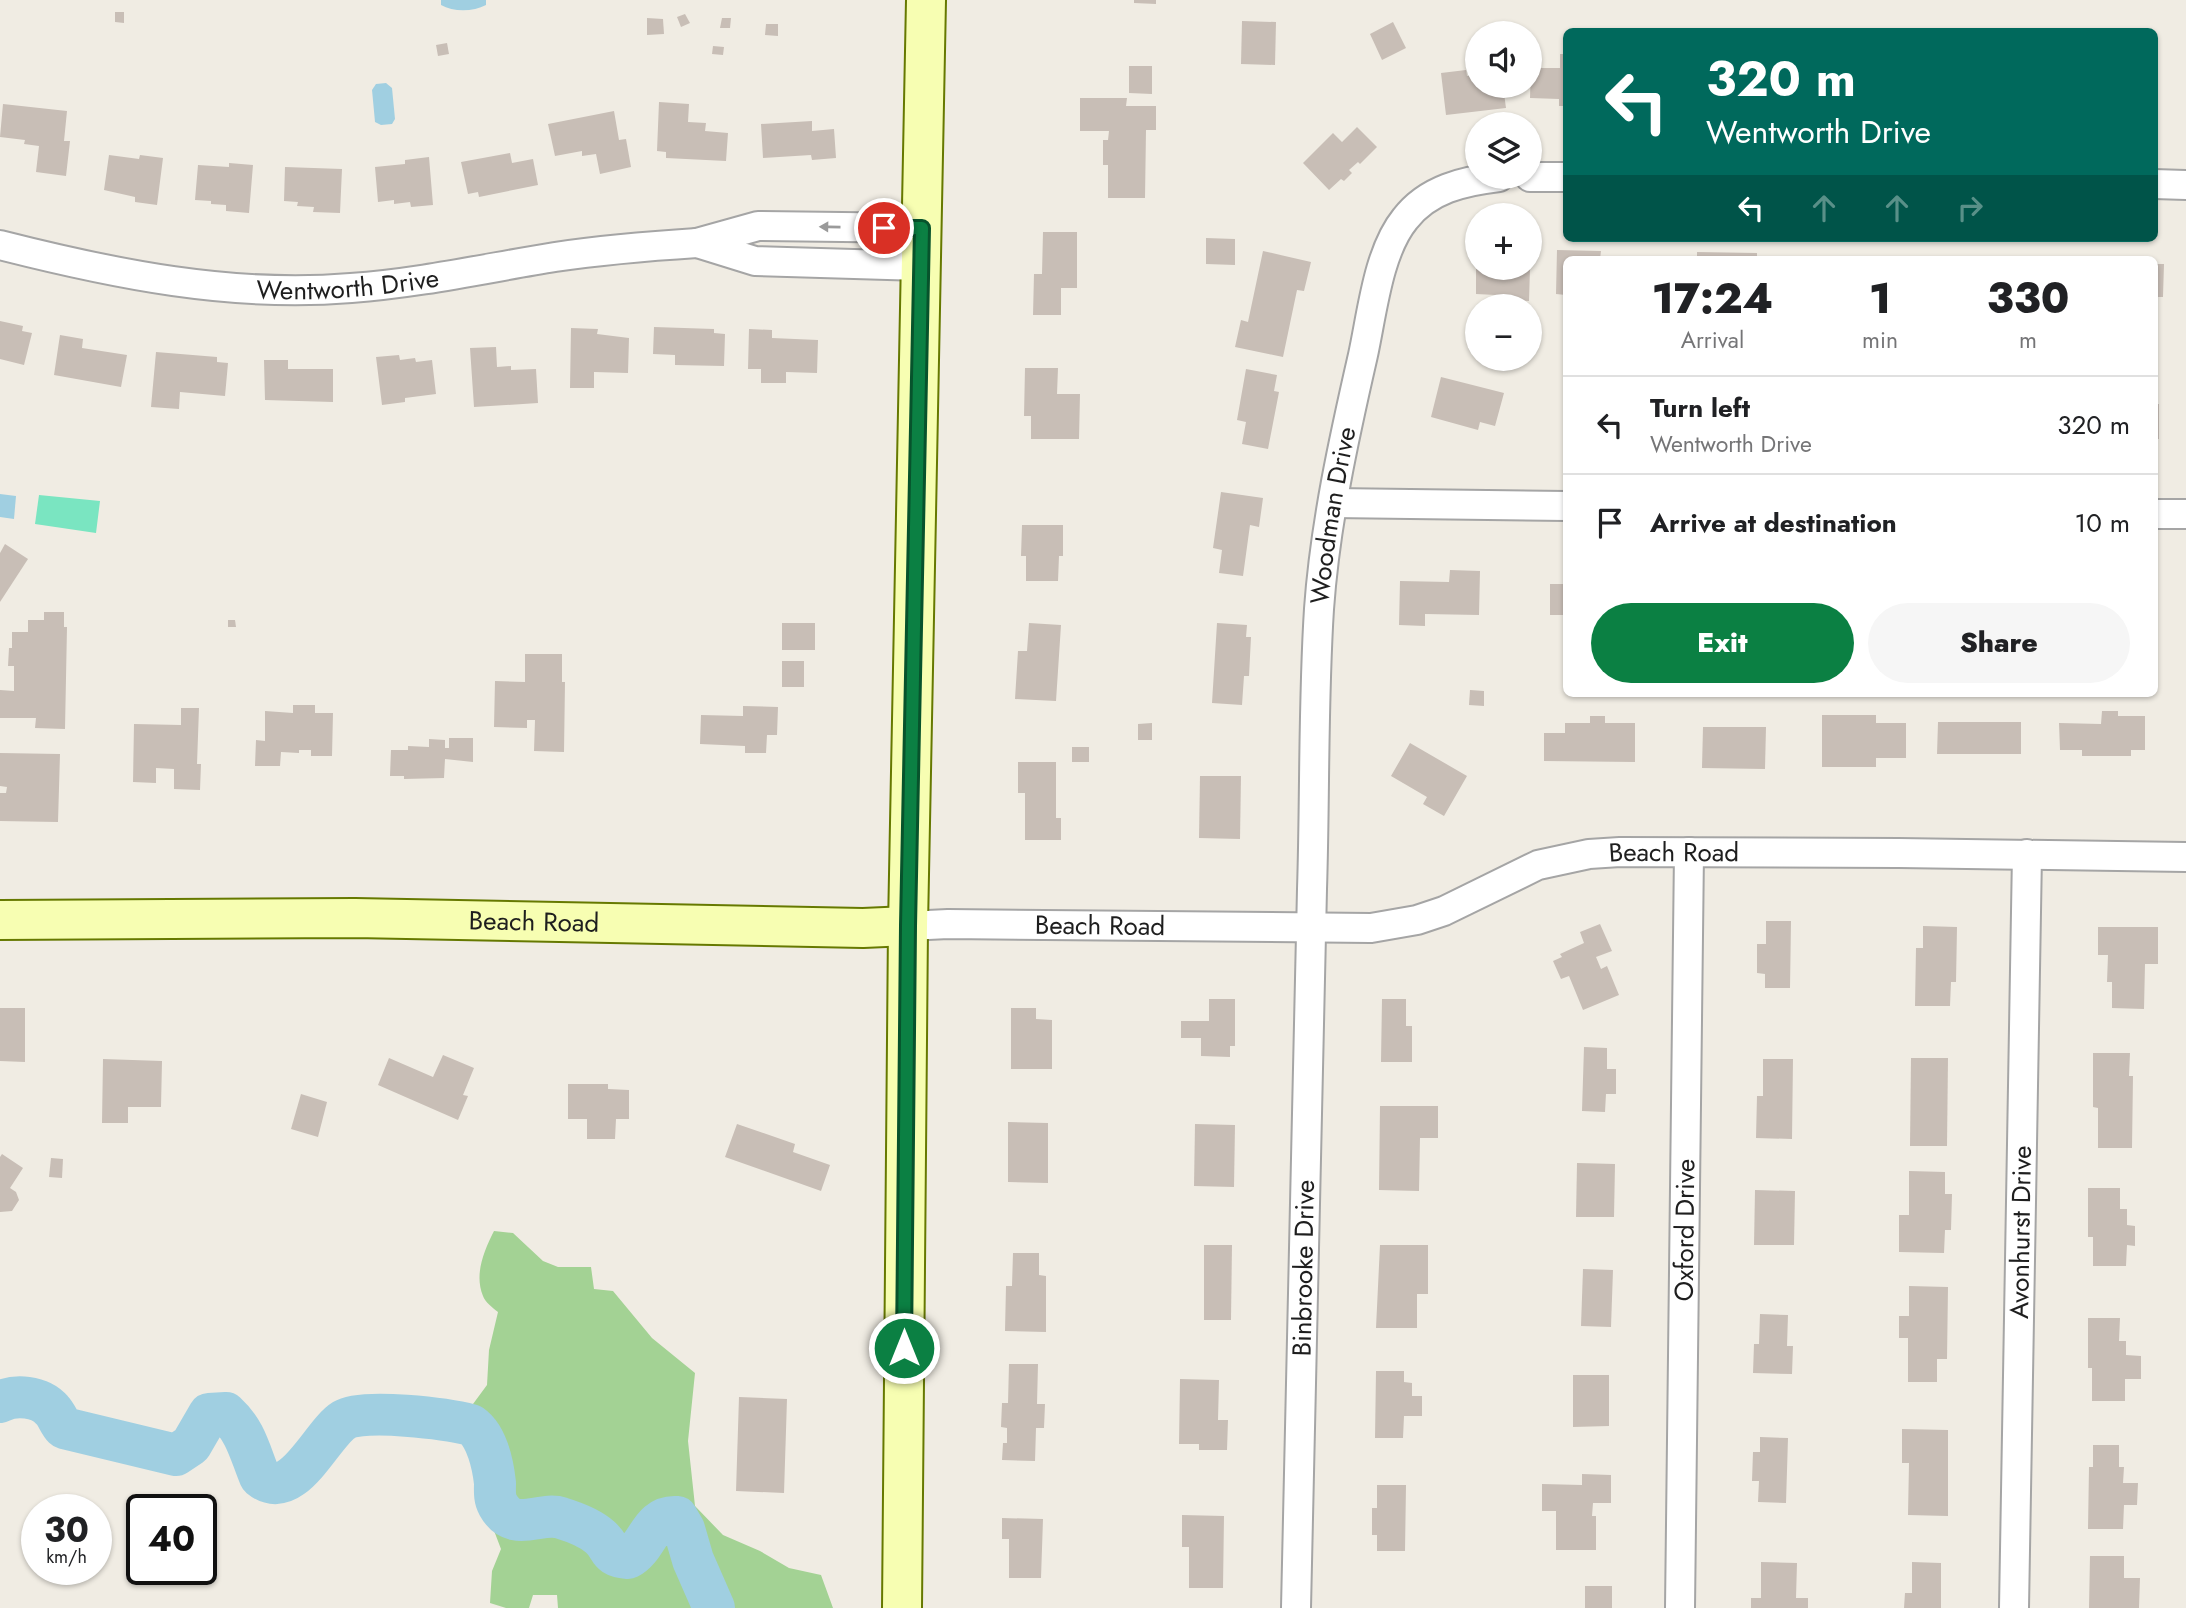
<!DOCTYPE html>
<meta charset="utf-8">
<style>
:root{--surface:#fff;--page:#f6f6f6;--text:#202124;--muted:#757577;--line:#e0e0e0;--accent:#0b8043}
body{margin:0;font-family:Jost,sans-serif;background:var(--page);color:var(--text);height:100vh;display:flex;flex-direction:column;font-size:26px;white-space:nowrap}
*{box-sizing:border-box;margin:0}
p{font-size:23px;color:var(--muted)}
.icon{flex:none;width:38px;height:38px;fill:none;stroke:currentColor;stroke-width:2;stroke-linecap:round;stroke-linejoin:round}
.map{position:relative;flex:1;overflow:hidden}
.details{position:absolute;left:1563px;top:256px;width:595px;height:441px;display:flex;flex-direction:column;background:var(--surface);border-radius:10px;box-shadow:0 2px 5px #0004}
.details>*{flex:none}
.banner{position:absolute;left:1563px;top:28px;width:595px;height:214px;border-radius:10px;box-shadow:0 2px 5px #0004;background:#00695c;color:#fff;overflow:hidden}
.buttons{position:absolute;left:1465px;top:21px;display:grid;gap:14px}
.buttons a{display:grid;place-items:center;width:77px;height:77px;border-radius:50%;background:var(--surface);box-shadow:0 2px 5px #0004;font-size:35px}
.speed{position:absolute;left:21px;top:1494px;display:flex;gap:14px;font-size:35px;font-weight:700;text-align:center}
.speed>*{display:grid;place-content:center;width:91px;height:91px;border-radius:50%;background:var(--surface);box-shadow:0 2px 5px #0004;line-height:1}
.speed small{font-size:18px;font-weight:400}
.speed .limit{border:4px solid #111;border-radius:10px;background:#fff;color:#111}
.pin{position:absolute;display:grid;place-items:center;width:60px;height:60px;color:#fff;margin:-30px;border:4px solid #fff;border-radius:50%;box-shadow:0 2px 7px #0007}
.me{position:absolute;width:77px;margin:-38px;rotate:0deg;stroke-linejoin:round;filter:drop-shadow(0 0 5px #0008)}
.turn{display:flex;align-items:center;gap:24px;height:147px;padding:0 28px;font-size:32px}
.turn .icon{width:91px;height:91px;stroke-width:2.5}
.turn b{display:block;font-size:49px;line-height:60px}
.lanes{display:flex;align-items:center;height:66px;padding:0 28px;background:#0003;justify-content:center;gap:35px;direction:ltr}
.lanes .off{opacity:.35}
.eta{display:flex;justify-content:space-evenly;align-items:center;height:119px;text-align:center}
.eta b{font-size:42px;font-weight:800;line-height:49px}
.primary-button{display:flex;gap:14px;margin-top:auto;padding:14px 28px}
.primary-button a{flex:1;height:80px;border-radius:42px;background:var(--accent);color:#fff;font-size:28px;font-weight:800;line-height:80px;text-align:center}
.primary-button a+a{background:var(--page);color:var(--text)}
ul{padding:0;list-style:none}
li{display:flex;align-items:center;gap:21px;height:98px;padding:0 28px;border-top:2px solid var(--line)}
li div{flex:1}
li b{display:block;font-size:26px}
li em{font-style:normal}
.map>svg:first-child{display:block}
.forest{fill:#a3d294}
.pitch{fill:#7ae5c1}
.water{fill:#a0cfe1}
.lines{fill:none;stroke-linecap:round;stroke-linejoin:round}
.river{stroke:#a0cfe1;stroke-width:42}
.building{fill:#c8beb6}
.street-casing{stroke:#a5a5a5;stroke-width:32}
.secondary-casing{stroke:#667900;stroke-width:42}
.street{stroke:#fff;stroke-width:28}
.secondary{stroke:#f7feb2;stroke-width:38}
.oneway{fill:#9a9a9a}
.route-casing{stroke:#07532c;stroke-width:18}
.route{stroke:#0b8043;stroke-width:12}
.labels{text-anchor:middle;stroke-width:5;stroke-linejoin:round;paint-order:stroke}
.street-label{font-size:26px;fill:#1e1e1e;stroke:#fff}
</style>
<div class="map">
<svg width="2186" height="1608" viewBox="0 0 2186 1608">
<rect width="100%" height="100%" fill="#f0ece3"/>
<path class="forest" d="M494 1231 513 1233 543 1261 558 1267H591L594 1289 613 1291 652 1338 695 1373 688 1441 695 1506 723 1535 760 1551 789 1568 821 1575 833 1608H558L557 1595H533L529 1608H506L490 1603 492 1571 501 1549 485 1507 487 1480 476 1452 465 1434 473 1404 487 1385 489 1350 498 1312C493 1308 485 1302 483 1296 474 1274 484 1251 494 1231Z"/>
<polygon class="pitch" points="39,495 100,501 96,533 35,524"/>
<g class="water">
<path d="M441 0H486V5C473 12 453 12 441 5Z"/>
<polygon points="386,83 392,88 395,119 392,124 381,125 375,122 372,90 376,84"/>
<polygon points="0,494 16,496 14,519 0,517"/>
</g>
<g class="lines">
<path class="river" d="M0 1402C15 1394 40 1396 52 1410 57 1415 59 1423 64 1428L176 1455 191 1445 209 1414 226 1413C246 1431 250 1453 260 1477 293 1504 321 1434 344 1420 363 1408 448 1419 471 1425 487 1436 493 1465 495 1483 495 1490 494 1498 498 1505 514 1534 540 1511 561 1518 574 1522 590 1528 600 1537 613 1548 606 1556 628 1558 649 1547 649 1515 677 1517L684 1529 693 1560 714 1608"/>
</g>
<g class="building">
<polygon points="1134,0 1156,0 1156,4 1134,3"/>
<polygon points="115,12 124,12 124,23 115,22"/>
<polygon points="685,14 690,23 681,27 677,17"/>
<polygon points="647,18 663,19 664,34 647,35"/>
<polygon points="722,18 731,18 730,28 720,28"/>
<polygon points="1242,21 1276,22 1275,65 1241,64"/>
<polygon points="1393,22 1406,48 1382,60 1370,34"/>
<polygon points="766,24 778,24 778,36 765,35"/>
<polygon points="447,43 449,54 438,56 436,45"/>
<polygon points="713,46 724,47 723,55 712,54"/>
<polygon points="1560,54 1566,54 1566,106 1559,106 1559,99 1530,98 1531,68 1560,68"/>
<polygon points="1129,66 1152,66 1152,94 1129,93"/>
<polygon points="1466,70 1467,76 1477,75 1477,86 1503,86 1506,108 1446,115 1441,73"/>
<polygon points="1080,98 1127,98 1126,106 1156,106 1156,130 1146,130 1145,198 1108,198 1108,165 1103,165 1103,140 1108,140 1109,131 1080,131"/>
<polygon points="659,102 689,104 688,122 706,123 705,131 728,133 726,161 666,158 666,152 657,151"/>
<polygon points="3,104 67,111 64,141 70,141 66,176 36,172 39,146 24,144 25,140 0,137"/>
<polygon points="614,111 619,140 626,139 631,167 600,174 596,154 582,156 582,151 555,156 548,124"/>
<polygon points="812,121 812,131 834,129 836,158 812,160 811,155 763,158 761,124"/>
<polygon points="1357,127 1377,147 1360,164 1358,162 1349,170 1352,173 1344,181 1341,179 1329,190 1303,163 1333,133 1342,142"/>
<polygon points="510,153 512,163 533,159 538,185 479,197 478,192 468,194 461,162"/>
<polygon points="109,155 139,159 140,155 163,158 157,205 135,202 135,197 104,190"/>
<polygon points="429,157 433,205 411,207 410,202 394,204 394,200 378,202 375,167 405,164 405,160"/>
<polygon points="229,163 253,165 249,213 226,211 226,205 211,204 211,201 195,200 198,165 229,167"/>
<polygon points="285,167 342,169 340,213 313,212 314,207 297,206 298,202 284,201"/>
<polygon points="1043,232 1077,232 1077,288 1061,288 1061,315 1033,315 1034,274 1042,274"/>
<polygon points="1206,238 1235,239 1235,265 1206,264"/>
<polygon points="1557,250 1601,251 1600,259 1566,259 1566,295 1556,294"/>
<polygon points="1263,251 1311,262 1304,291 1297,290 1283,357 1235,347 1241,320 1248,322"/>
<polygon points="1697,252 1757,253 1757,259 1697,259"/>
<polygon points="2154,264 2164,264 2163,297 2154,297"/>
<polygon points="1476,268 1530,268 1529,301 1496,300 1496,295 1476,294"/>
<polygon points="0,321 23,326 22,331 32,333 24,365 0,359"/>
<polygon points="654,327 714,329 714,333 725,334 724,366 675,365 675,355 653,354"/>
<polygon points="571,328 598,329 597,334 629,338 628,373 594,372 594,388 570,388"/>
<polygon points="749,329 772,330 772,338 818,340 817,373 786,372 786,383 761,383 761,369 748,369"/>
<polygon points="60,335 83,339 82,348 127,355 121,387 54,375"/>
<polygon points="496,347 497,367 511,366 511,370 536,369 538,403 474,407 470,348"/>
<polygon points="156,352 217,357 217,362 228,363 225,396 180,392 179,409 151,407"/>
<polygon points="399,355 400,360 415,358 416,362 432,360 436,394 405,398 405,402 382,405 376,357"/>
<polygon points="264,360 288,360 288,369 333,369 333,402 265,400"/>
<polygon points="1025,368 1058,368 1057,394 1080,394 1079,439 1031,439 1031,416 1024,416"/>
<polygon points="1246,369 1277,375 1274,391 1279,392 1268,449 1242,444 1246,422 1237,420"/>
<polygon points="1441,377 1504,393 1495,426 1480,422 1478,430 1431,417"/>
<rect x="2154" y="404" width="5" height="35"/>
<polygon points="1221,492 1263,498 1259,527 1250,525 1243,576 1219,573 1222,550 1213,548"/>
<polygon points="1022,525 1063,525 1063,556 1059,556 1058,581 1026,581 1026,556 1021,556"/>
<polygon points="5,544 28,559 0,602 0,553"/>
<polygon points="1450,570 1480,571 1479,615 1425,614 1425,626 1399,625 1400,581 1449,582"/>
<rect x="1550" y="584" width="16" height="31"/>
<polygon points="44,612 64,612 64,627 67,627 65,729 35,728 36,718 0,718 0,690 14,691 14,666 8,666 9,648 12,648 12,632 28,632 28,620 44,620"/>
<polygon points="228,620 235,620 236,627 228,627"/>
<rect x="782" y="623" width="33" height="27"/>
<polygon points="1029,623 1061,625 1056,701 1015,699 1018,651 1027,651"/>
<polygon points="1217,623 1247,625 1246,637 1251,637 1249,676 1244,676 1242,705 1212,703"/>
<polygon points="525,654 562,654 562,682 565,682 564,752 534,751 535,720 527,720 527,728 494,727 495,681 525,682"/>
<rect x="782" y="661" width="22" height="26"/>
<polygon points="1470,690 1484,691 1484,706 1469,705"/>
<polygon points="293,705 315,705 315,713 333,713 332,756 311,756 311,750 299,750 299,753 281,752 280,766 255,766 256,740 265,741 265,711 293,713"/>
<polygon points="743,706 778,707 777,735 767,735 766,753 745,753 745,746 700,744 701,715 743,716"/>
<polygon points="181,708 199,708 197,764 201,764 200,790 174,789 174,769 156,768 156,783 133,782 134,724 181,725"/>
<polygon points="2102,711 2118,711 2118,716 2145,716 2145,750 2131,750 2131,756 2082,756 2082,750 2060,750 2059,723 2101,724"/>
<polygon points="1822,715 1876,715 1876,723 1906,723 1906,758 1876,758 1876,767 1822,767"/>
<polygon points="1590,716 1605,716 1605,723 1635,723 1635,762 1544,761 1544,733 1565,733 1565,723 1590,723"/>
<polygon points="1938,722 2021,722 2021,754 1937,754"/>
<polygon points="1152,723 1152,740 1138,740 1138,724"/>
<polygon points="1703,727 1766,727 1765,769 1702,768"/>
<polygon points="449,738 473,738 473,762 445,759 444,778 404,779 404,776 390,776 391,750 408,750 408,746 429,747 429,739 445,740 445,748 449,748"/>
<polygon points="1410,743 1467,776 1444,816 1423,804 1427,797 1391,776"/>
<rect x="1072" y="747" width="17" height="15"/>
<polygon points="0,753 60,754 58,822 0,821 0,793 6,793 7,787 0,786"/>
<polygon points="1018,762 1056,762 1056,818 1061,818 1061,840 1025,840 1025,793 1018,793"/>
<polygon points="1200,776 1241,776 1240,839 1199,838"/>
<polygon points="1766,921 1791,921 1790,988 1765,988 1765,974 1757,973 1757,944 1766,944"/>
<polygon points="1600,924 1612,951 1596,957 1601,969 1607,966 1619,995 1583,1010 1569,976 1561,979 1553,961 1562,957 1560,954 1584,943 1580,932"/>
<polygon points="1923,926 1957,927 1956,982 1951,982 1950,1006 1915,1006 1916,948 1923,948"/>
<polygon points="2098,927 2158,927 2158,964 2145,964 2144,1009 2112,1008 2112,982 2107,982 2108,955 2098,955"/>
<polygon points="1209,999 1235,999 1235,1046 1230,1046 1230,1057 1201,1056 1201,1038 1181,1038 1181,1021 1209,1021"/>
<polygon points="1382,999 1406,999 1406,1026 1412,1026 1412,1062 1381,1062"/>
<polygon points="0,1008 25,1008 25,1062 0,1061"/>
<polygon points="1011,1008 1036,1008 1036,1019 1052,1020 1052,1069 1011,1069"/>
<polygon points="1584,1047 1607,1048 1607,1069 1616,1069 1616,1094 1606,1094 1605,1112 1582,1111"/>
<polygon points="2093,1053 2130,1053 2129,1076 2133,1076 2132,1148 2098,1148 2098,1108 2093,1107"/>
<polygon points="443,1055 474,1068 463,1095 468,1096 458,1120 378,1085 389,1058 433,1077"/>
<polygon points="1911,1058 1948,1058 1947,1146 1910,1146"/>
<polygon points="103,1059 162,1061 161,1107 128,1107 128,1123 102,1123"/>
<polygon points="1763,1059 1793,1059 1792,1139 1756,1138 1757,1096 1763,1096"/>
<polygon points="568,1084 608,1084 608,1089 629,1090 629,1119 616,1119 615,1139 587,1139 587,1119 568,1119"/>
<polygon points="301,1094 327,1102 318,1137 291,1129"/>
<polygon points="1380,1106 1438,1106 1438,1138 1420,1138 1419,1191 1379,1190"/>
<polygon points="1008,1122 1048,1123 1048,1183 1008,1182"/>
<polygon points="737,1124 795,1144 793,1152 830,1165 821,1191 725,1157"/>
<polygon points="1195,1124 1235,1125 1234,1187 1194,1186"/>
<polygon points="2,1154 23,1168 10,1188 16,1192 19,1200 12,1211 0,1212 0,1157"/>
<polygon points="51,1158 63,1159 62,1178 49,1177"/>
<polygon points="1577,1163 1615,1164 1614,1217 1576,1217"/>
<polygon points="1909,1171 1945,1172 1945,1194 1952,1194 1951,1230 1945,1230 1944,1253 1899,1252 1899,1215 1909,1215"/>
<polygon points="2088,1188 2120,1188 2120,1209 2127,1209 2127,1225 2135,1226 2135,1246 2127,1245 2126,1266 2093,1266 2093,1237 2088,1237"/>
<polygon points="1755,1190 1795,1191 1794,1245 1754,1245"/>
<polygon points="1204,1245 1232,1245 1231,1320 1204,1320"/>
<polygon points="1380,1245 1428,1245 1428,1294 1417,1294 1417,1328 1376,1328"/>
<polygon points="1013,1253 1039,1253 1039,1275 1046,1276 1046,1332 1005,1331 1006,1286 1012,1286"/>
<polygon points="1583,1269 1613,1270 1611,1327 1581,1326"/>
<polygon points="1909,1286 1948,1287 1947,1359 1937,1359 1937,1382 1908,1382 1908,1338 1899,1338 1899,1316 1909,1316"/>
<polygon points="1760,1314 1788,1315 1787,1346 1793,1346 1792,1374 1753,1373 1754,1344 1759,1344"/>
<polygon points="2088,1318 2120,1318 2119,1341 2126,1341 2126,1355 2141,1356 2141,1379 2125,1379 2125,1401 2092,1401 2092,1368 2088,1368"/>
<polygon points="1009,1364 1038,1364 1037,1404 1045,1404 1044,1428 1036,1428 1035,1461 1002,1460 1003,1443 1007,1443 1007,1428 1001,1427 1002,1403 1008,1403"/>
<polygon points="1376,1371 1404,1371 1404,1382 1412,1383 1412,1396 1422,1396 1422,1416 1404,1416 1403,1438 1375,1438"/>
<polygon points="1573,1375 1609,1375 1609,1426 1573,1427"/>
<polygon points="1180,1379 1219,1380 1218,1420 1228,1420 1227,1450 1199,1450 1199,1444 1179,1444"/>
<polygon points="739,1397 787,1399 784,1493 736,1491"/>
<polygon points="1902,1429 1948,1430 1948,1516 1908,1515 1909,1463 1902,1463"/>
<polygon points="1760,1437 1788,1438 1786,1503 1758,1502 1759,1481 1752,1481 1753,1452 1760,1452"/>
<polygon points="2093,1445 2119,1445 2119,1467 2124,1467 2123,1483 2138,1483 2137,1505 2124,1505 2123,1529 2088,1529 2089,1467 2093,1467"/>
<polygon points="1582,1474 1611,1475 1611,1503 1593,1503 1592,1516 1596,1516 1596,1550 1556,1550 1556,1511 1542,1511 1542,1484 1582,1485"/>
<polygon points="1377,1485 1406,1485 1405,1551 1377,1551 1377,1535 1372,1535 1372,1508 1377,1508"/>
<polygon points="1182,1515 1224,1516 1223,1588 1189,1588 1189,1547 1182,1547"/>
<polygon points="1002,1518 1043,1519 1041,1578 1009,1578 1009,1539 1002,1539"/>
<polygon points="2090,1556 2124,1556 2124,1578 2140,1578 2139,1608 2089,1608"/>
<polygon points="1761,1562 1797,1563 1796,1598 1808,1598 1808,1608 1751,1608 1751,1598 1761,1598"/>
<polygon points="1912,1562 1941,1563 1941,1608 1904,1608 1905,1593 1912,1593"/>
<rect x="1585" y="1586" width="27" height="22"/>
</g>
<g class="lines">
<g class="street-casing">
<g id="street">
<polyline points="1530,177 1566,177"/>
<polyline points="2154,184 2186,185"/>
<path id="s1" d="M0 245C114 274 232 298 351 288 420 283 487 268 555 257 602 250 650 246 697 243"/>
<polyline points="921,266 755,261 697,243 758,226 922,228"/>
<polyline points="1333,503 1566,506"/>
<polyline points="2154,514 2186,514"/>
<path id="s2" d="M908 926 948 924 1371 928 1417 920 1444 911 1538 865 1589 854 1620 852 1899 853 2186 857"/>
<path id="s3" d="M1296 1608C1302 1368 1305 1128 1312 889 1315 796 1313 702 1319 609 1325 524 1344 438 1363 355 1372 314 1378 252 1405 219 1428 189 1464 181 1499 177"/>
<path id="s4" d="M1680 1608 1689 852"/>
<path id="s5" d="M2014 1608 2027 854"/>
</g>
</g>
<g class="secondary-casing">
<g id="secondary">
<path id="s6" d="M0 920 355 918 863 928 908 926"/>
<polyline points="902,1608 908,926 926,0"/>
</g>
</g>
<use href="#street" class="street"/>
<use href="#secondary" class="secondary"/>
</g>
<defs><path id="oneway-solid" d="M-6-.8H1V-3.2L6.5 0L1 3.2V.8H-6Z" transform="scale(1.75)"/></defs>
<use class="oneway" href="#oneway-solid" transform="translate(830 227) rotate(-179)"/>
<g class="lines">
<g class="route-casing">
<polyline id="route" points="884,228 922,228 908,926 904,1348"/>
</g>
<use href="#route" class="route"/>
</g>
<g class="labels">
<g class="street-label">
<text dy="9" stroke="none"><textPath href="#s1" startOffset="352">Wentworth Drive</textPath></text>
<text dy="9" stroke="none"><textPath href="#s3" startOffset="1094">Woodman Drive</textPath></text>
<text dy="9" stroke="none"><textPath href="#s2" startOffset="780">Beach Road</textPath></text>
<text dy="9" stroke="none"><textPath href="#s6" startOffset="534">Beach Road</textPath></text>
<text dy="9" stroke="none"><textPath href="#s2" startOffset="192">Beach Road</textPath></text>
<text dy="9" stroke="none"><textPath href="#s4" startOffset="378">Oxford Drive</textPath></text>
<text dy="9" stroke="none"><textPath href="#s5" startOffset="376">Avonhurst Drive</textPath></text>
<text dy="9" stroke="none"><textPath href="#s3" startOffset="340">Binbrooke Drive</textPath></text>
</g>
</g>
</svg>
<div class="buttons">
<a><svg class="icon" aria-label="sound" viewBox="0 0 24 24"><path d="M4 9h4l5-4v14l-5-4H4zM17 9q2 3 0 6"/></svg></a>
<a><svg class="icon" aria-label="layers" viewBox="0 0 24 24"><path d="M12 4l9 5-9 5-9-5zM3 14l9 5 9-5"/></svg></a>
<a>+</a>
<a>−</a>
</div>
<div class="speed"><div>30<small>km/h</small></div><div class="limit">40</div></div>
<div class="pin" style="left:884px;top:228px;background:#d93025"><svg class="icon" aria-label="arrive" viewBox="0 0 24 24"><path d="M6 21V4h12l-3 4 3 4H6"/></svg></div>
<svg class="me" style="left:904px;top:1348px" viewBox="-20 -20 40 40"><circle r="17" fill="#0b8043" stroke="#fff" stroke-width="3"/><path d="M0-11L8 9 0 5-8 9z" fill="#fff"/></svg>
<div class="banner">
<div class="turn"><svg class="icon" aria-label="left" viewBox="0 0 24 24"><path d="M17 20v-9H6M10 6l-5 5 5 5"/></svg><div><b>320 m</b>Wentworth Drive</div></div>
<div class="lanes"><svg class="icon" aria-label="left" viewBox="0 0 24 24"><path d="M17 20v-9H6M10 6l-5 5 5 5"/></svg><svg class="icon off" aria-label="ahead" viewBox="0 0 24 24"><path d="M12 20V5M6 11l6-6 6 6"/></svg><svg class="icon off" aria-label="ahead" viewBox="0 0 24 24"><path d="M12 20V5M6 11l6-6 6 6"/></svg><svg class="icon off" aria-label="right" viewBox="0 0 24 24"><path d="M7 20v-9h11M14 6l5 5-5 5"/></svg></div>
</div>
<section class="details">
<div class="eta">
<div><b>17:24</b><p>Arrival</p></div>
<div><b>1</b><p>min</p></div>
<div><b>330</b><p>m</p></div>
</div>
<ul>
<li><svg class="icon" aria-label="left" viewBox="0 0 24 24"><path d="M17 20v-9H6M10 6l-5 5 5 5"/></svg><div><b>Turn left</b><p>Wentworth Drive</p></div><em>320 m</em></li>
<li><svg class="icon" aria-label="arrive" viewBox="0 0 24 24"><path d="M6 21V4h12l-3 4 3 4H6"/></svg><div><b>Arrive at destination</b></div><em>10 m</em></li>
</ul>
<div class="primary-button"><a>Exit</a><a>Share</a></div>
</section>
</div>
